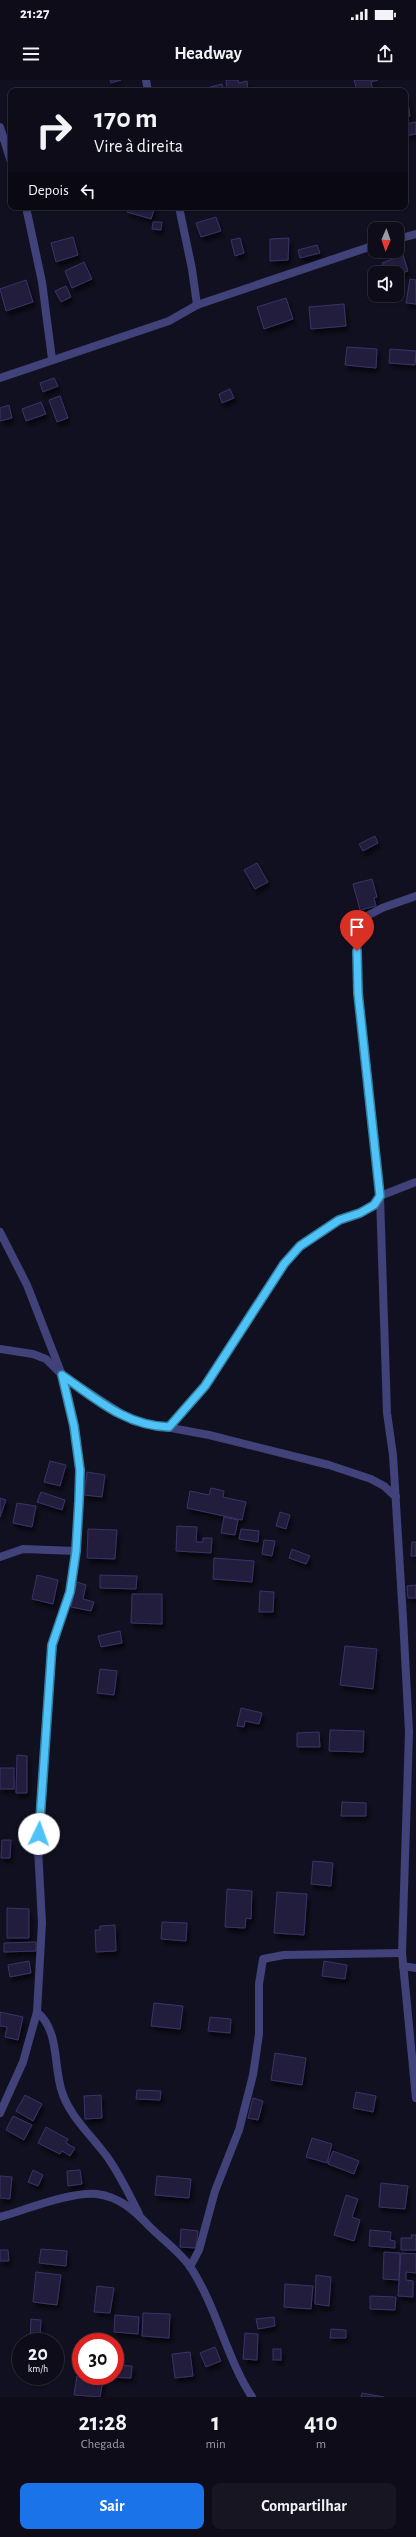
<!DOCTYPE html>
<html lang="pt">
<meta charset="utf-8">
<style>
:root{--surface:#0d0c18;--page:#161521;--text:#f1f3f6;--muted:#9a9ba2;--line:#2d2c37;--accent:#1a73e8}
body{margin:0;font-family:"Alegreya Sans",sans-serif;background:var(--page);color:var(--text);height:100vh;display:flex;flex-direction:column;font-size:15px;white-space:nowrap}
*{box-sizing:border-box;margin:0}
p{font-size:13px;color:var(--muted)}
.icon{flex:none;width:22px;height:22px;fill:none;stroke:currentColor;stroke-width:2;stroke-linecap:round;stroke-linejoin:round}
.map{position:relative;height:2317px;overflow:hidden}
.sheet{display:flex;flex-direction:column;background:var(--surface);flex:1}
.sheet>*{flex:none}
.hud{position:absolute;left:8px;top:8px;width:400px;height:122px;border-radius:8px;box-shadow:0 1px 3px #0004,0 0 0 1px var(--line);background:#0d0c18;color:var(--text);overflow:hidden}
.needle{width:26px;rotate:182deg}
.tools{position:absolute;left:368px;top:142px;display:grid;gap:8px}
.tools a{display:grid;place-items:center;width:36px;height:36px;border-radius:8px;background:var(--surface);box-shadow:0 1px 3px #0004,0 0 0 1px var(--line);font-size:20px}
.speed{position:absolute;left:12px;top:2253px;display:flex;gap:8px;font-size:20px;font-weight:700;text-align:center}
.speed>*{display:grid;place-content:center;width:52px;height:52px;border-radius:50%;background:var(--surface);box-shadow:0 1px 3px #0004,0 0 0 1px var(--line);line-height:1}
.speed small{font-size:10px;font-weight:400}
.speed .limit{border:6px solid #d22;background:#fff;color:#111}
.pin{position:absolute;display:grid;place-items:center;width:34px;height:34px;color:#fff;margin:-41px -17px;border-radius:50% 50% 50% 0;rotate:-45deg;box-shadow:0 0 4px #0007}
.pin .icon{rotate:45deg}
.me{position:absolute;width:44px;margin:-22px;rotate:3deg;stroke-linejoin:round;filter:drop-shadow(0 0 3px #0008)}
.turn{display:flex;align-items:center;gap:14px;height:84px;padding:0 20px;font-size:18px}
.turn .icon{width:52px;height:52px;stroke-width:2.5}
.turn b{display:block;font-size:28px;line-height:34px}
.then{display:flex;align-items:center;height:38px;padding:0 20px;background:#0003;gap:8px;font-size:15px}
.eta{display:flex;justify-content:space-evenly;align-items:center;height:68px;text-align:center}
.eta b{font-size:24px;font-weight:700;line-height:28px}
.action{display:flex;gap:8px;margin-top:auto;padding:8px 20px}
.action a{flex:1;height:46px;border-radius:8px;background:var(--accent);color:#fff;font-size:16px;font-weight:700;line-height:46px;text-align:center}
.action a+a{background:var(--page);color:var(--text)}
.status{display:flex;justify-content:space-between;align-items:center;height:28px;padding:0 20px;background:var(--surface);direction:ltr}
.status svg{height:11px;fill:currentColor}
header{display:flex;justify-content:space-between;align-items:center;height:52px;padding:0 20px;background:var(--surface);font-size:18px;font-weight:700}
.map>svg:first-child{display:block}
.building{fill:#221e3e;stroke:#393368;filter:url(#shadow)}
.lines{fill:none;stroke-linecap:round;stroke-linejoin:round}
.street{stroke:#404279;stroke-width:8}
.route-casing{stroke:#337fa1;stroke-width:10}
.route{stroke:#4fc3f7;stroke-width:7}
</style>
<div class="status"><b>21:27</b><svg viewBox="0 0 49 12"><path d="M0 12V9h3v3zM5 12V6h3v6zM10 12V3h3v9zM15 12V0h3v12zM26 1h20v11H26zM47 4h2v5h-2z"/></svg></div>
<header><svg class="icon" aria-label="menu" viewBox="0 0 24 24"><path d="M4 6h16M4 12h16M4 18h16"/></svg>Headway<svg class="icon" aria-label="share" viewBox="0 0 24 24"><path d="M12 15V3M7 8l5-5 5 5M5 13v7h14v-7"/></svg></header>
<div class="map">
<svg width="416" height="2317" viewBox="0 0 416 2317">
<defs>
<filter id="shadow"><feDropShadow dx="2.5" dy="4.5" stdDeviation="2" flood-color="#0009"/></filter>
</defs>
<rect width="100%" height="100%" fill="#111020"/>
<g class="building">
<polygon points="110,0 121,0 111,3"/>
<polygon points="226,0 238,0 239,3 247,1 248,11 227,11"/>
<polygon points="354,0 378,0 371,2 373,10 370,11 357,11"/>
<polygon points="222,4 224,11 211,11 210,7"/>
<polygon points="297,7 299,11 288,11"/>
<polygon points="407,15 410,36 405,37 405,16"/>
<polygon points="11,25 11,36 7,26"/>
<polygon points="416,42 416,54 405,56 405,44"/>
<polygon points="129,127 155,127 151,139 127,132"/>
<polygon points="216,137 221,151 201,157 196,143"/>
<polygon points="153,142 162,142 161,150 152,149"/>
<polygon points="73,157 78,175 56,182 51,163"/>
<polygon points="240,158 244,173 235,176 231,160"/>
<polygon points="289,158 288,180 270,181 270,159"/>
<polygon points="317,165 320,173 300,178 298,170"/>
<polygon points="403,175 408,191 397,195 397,193 386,193 382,183"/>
<polygon points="84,182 92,199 72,208 65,191"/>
<polygon points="410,199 416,200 416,224 406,223"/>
<polygon points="26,200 33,222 6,231 0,209"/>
<polygon points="66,206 71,217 61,222 55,211"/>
<polygon points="286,218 293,239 264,249 257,227"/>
<polygon points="344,224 346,246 311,249 309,227"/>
<polygon points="347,267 377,269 376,288 345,285"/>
<polygon points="390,269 416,271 415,285 389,283"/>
<polygon points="54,298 58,306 43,312 40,303"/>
<polygon points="230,309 234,318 222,323 219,314"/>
<polygon points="60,316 68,338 57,342 49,320"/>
<polygon points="41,322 46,334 26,341 22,329"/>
<polygon points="9,325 12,338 0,341 0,328"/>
<polygon points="375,756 378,763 363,771 359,764"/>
<polygon points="257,783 268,802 255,809 244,790"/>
<polygon points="372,799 377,817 374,818 376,826 360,830 353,804"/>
<polygon points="50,1381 66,1385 60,1406 44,1402"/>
<polygon points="87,1392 105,1395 102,1417 84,1415"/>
<polygon points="211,1408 224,1411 223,1417 246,1422 242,1440 187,1428 190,1411 209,1415"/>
<polygon points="41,1412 65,1420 62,1430 37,1422"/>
<polygon points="0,1418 6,1420 0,1437"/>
<polygon points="17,1423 36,1426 32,1447 13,1443"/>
<polygon points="280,1432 290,1435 286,1449 276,1446"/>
<polygon points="224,1437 238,1440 235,1455 221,1453"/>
<polygon points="177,1446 197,1447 196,1462 203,1462 203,1458 212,1458 211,1473 176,1471"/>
<polygon points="88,1449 117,1450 115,1479 87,1478"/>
<polygon points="241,1449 259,1451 258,1462 239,1459"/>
<polygon points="264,1460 275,1461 272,1476 262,1474"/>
<polygon points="412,1462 416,1462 416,1476 411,1476"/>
<polygon points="292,1469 310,1476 306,1484 289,1478"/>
<polygon points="214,1478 254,1481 252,1502 213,1499"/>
<polygon points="37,1495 58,1500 53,1524 32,1519"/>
<polygon points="100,1495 137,1496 136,1509 100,1508"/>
<polygon points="77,1502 86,1505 83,1519 94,1522 91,1531 71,1527"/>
<polygon points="416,1505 416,1518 408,1518 407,1506"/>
<polygon points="260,1511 274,1512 273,1532 259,1532"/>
<polygon points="132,1514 162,1514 162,1544 131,1543"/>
<polygon points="120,1551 122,1563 101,1567 98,1556"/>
<polygon points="345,1566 377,1569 373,1609 340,1605"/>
<polygon points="100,1589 117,1591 114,1615 97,1613"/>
<polygon points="241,1628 262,1633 259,1644 245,1641 244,1647 237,1646"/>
<polygon points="330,1650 364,1651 363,1672 329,1671"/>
<polygon points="319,1652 320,1667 297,1667 297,1653"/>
<polygon points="17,1675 27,1676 27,1713 16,1713"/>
<rect x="0" y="1688" width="14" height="21"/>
<polygon points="342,1722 366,1723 366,1736 341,1736"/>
<polygon points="2,1760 11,1760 10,1778 1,1778"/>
<polygon points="313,1781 333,1783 331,1806 311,1804"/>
<polygon points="227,1809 252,1811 251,1839 246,1838 245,1848 225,1847"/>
<polygon points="277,1812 307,1814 304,1855 274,1853"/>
<polygon points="7,1828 29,1829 29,1858 7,1858"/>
<polygon points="162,1842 187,1843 186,1861 161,1859"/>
<polygon points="115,1845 116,1871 96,1872 95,1850 100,1850 100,1846"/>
<polygon points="36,1862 36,1871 4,1872 4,1863"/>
<polygon points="29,1881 31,1893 10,1897 8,1885"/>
<polygon points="324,1881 347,1885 345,1899 322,1896"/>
<polygon points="154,1923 183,1926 180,1949 151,1946"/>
<polygon points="0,1932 23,1937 18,1960 5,1957 7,1947 0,1946"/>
<polygon points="210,1937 231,1939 230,1953 208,1951"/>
<polygon points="275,1973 306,1978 302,2005 271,2000"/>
<polygon points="137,2010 161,2011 160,2020 136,2019"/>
<polygon points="356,2012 376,2016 373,2032 353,2028"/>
<polygon points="25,2015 42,2024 33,2041 16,2031"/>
<polygon points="101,2015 102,2038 85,2039 84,2016"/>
<polygon points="253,2018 263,2021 258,2040 248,2038"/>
<polygon points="13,2036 32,2045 24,2060 6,2050"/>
<polygon points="46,2047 68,2059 66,2063 75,2068 70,2076 62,2071 60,2074 38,2063"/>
<polygon points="312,2058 332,2064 327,2083 306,2077"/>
<polygon points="333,2071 359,2081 354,2094 328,2084"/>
<polygon points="33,2090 43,2095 38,2106 28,2102"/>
<polygon points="80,2090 82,2104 68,2106 67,2091"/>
<polygon points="0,2096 12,2097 10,2119 0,2118"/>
<polygon points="157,2096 191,2099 189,2118 155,2115"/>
<polygon points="381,2103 408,2106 405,2129 379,2127"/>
<polygon points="346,2115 358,2119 352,2137 360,2140 354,2161 334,2155"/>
<polygon points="181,2149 198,2151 196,2168 180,2167"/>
<polygon points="370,2150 391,2152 390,2160 395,2161 395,2168 369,2166"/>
<polygon points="411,2155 416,2155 416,2170 401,2170 401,2158 412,2158"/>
<polygon points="41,2169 67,2171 66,2186 39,2183"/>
<polygon points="0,2170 8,2170 9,2181 0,2181"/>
<polygon points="384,2172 400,2173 399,2200 383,2199"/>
<polygon points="401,2173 416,2174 416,2193 406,2192 406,2200 413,2201 413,2217 398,2216"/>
<polygon points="36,2192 61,2195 57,2225 33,2222"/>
<polygon points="316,2195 331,2197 329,2226 315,2224"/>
<polygon points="285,2204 313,2206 311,2229 284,2227"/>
<polygon points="97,2206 114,2208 110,2233 94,2232"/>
<polygon points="370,2216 396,2217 395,2230 370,2229"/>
<polygon points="143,2233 170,2234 169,2258 142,2256"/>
<polygon points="115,2235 139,2237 138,2254 114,2252"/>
<polygon points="274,2237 275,2246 258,2249 256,2239"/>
<polygon points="31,2239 41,2240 40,2259 30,2259"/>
<polygon points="331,2249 346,2250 346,2258 330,2258"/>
<polygon points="245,2253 258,2254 257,2280 243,2279"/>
<polygon points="91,2259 113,2260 112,2262 90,2262"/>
<polygon points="215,2267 221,2281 206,2287 200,2273"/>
<rect x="273" y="2269" width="8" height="11"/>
<polygon points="190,2272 193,2296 175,2298 172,2274"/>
<polygon points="115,2285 132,2286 131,2298 105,2297 115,2296"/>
<polygon points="77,2296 103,2300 100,2317 74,2315"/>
<polygon points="362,2313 384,2317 361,2317"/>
</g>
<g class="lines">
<g class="street">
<polyline points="146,0 148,11"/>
<polyline points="0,47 11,82"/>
<polyline points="26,127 42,202 52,279"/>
<polyline points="179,127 192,189 197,225"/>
<polyline points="397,159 416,154"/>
<polyline points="0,298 169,241 197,225 375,165"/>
<polyline points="416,816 382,828 367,836 361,846 357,871 358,913 380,1116 387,1333 393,1375 403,1538 409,1652 402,1873 416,2018"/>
<polyline points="0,1152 27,1205 62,1295 74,1346 80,1390 76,1471 70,1512 53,1565 48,1615 38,1768 42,1843 37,1932 23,1982 0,2033"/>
<polyline points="0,1269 33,1274 46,1279 62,1295 133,1341 209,1355 329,1385 371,1399 384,1406 396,1417"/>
<polyline points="169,1347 205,1306 284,1184 300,1166 339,1140 360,1133 374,1125 380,1116 416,1102"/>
<polyline points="0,1477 23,1469 76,1471"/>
<polyline points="403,1886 416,1888"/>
<path d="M37 1932C60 1951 53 1986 62 2012 70 2037 93 2057 108 2078 120 2095 129 2114 139 2134"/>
<path d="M0 2137C25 2130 72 2111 97 2114 120 2117 135 2131 150 2147 163 2160 181 2173 191 2188 217 2228 226 2277 252 2317"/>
<polyline points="190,2187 199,2170 215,2111 239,2050 253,1995 259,1954 259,1904 263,1879 284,1875 402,1873"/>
</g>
</g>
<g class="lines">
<g class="route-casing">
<path id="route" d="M39 1754 52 1565 70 1512 76 1471 79 1421 80 1390 74 1346 62 1295C96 1319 126 1346 169 1347L205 1306 284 1184 300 1166 339 1140 360 1133 374 1125 380 1116 358 913 357 871"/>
</g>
<use href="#route" class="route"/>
</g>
</svg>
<div class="tools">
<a><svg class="needle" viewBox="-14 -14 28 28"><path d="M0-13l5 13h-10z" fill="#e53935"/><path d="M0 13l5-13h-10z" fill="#9a9ba2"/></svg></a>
<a><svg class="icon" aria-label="sound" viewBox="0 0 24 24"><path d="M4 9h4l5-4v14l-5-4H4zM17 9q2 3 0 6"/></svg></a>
</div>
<div class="speed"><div>20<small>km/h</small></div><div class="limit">30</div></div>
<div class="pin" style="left:357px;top:871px;background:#d93025"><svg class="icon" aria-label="arrive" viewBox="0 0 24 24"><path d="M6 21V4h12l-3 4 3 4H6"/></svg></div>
<svg class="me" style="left:39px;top:1754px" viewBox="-20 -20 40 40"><circle r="19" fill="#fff"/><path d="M0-13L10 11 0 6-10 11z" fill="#4fc3f7"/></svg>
<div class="hud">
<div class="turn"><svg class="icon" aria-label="right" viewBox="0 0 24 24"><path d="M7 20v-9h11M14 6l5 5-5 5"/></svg><div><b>170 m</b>Vire à direita</div></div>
<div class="then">Depois<svg class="icon" aria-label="left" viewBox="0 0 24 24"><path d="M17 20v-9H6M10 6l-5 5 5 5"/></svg></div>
</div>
</div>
<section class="sheet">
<div class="eta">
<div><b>21:28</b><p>Chegada</p></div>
<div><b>1</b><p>min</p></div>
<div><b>410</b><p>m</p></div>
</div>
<div class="action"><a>Sair</a><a>Compartilhar</a></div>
</section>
